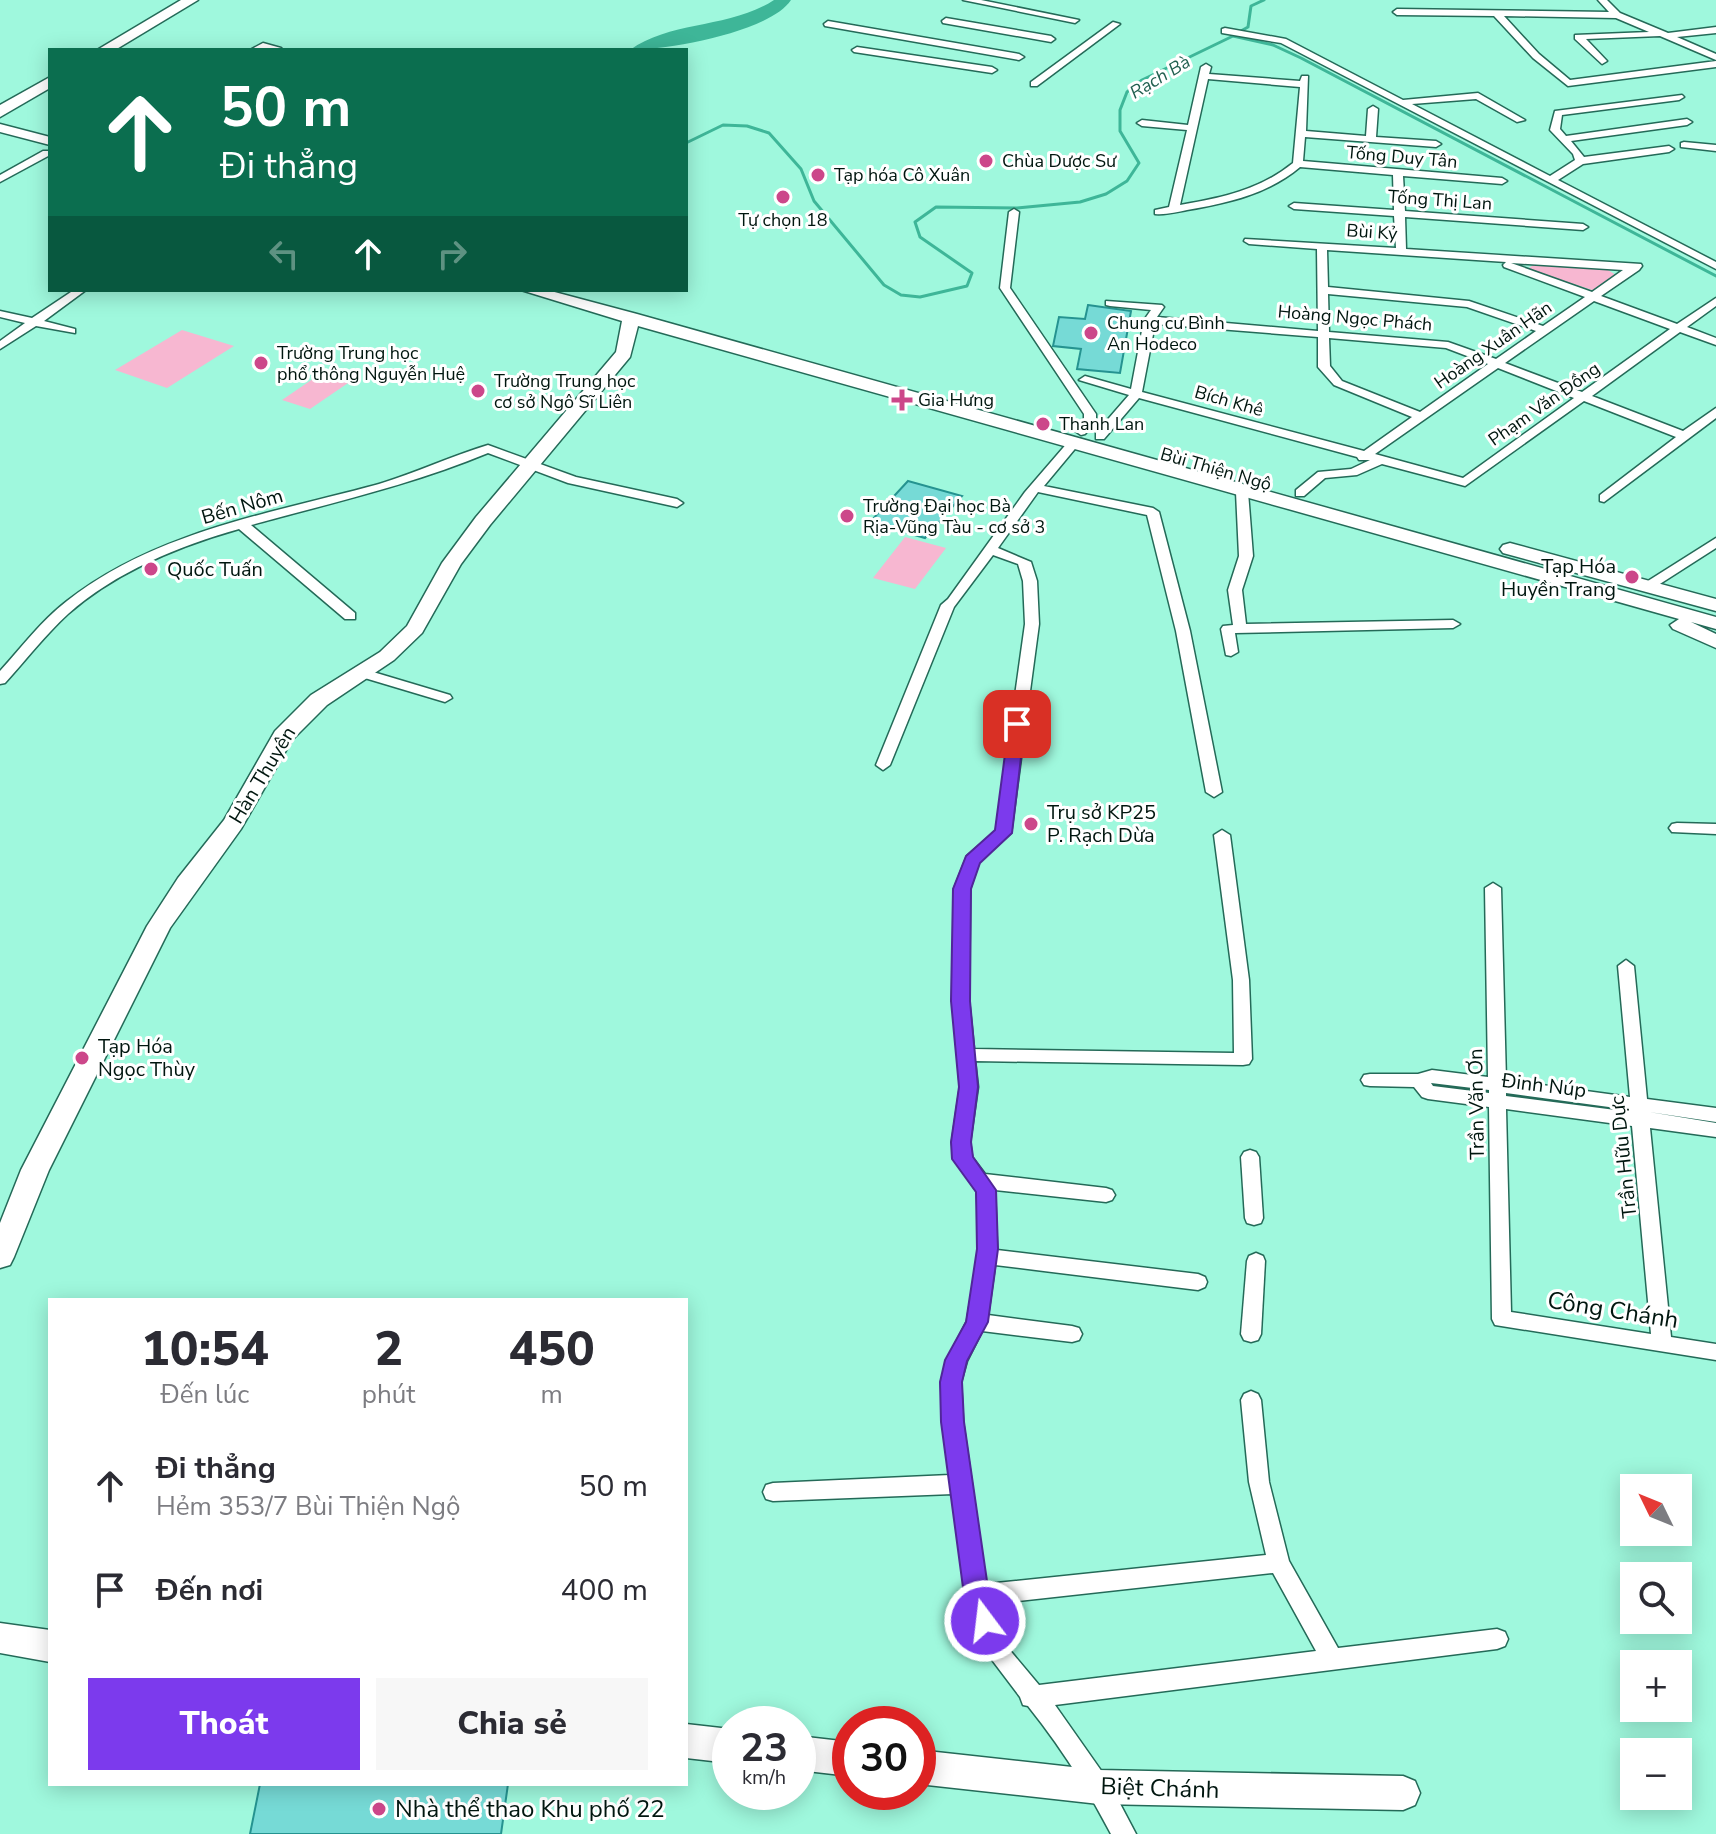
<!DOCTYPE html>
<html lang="vi">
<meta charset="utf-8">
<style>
:root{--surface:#fff;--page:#f7f7f7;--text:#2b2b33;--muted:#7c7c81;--accent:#7c3aed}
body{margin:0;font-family:"Nunito Sans",sans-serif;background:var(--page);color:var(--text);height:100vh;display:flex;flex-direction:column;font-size:30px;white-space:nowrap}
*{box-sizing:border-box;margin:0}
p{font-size:26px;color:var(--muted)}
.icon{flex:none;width:44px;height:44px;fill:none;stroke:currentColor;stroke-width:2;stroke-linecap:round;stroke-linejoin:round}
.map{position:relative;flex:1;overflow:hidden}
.panel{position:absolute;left:48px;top:1298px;width:640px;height:488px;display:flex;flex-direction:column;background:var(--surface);border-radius:0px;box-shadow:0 4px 20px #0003}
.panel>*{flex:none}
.guide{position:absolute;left:48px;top:48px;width:640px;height:244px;border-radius:0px;box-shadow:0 4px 20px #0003;background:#0b6e4f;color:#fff;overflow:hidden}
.needle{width:52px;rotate:313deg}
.controls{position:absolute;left:1620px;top:1474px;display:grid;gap:16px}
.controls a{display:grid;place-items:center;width:72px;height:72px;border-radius:0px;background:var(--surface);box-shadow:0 4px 20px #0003;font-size:40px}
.speed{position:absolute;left:712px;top:1706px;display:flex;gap:16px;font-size:40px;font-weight:700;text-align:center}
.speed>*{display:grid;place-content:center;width:104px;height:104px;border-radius:50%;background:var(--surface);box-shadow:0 4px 20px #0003;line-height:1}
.speed small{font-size:20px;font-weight:400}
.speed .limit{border:12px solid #d22;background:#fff;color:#111}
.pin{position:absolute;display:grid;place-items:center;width:68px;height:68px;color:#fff;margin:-34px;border-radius:16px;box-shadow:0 4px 12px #0006}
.me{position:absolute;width:88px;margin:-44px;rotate:345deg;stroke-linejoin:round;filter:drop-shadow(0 0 6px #0008)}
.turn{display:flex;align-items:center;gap:28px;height:168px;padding:0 40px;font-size:36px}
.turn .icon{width:104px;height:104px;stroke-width:2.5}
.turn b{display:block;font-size:56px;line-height:68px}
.lanes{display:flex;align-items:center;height:76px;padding:0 40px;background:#0003;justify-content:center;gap:40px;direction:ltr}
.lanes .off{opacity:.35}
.eta{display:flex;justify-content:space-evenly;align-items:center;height:136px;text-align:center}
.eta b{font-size:48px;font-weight:800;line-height:56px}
.primary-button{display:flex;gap:16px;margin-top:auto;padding:16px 40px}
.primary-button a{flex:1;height:92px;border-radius:0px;background:var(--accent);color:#fff;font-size:32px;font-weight:800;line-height:92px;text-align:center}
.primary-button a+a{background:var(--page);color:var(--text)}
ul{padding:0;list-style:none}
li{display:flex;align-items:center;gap:24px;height:104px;padding:0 40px}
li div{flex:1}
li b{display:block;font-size:30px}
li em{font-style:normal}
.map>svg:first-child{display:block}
.green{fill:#f7b7d1}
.water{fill:#3eb698}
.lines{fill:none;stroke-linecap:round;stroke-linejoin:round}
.stream{stroke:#3eb698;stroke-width:3}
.building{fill:#76dad6;stroke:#259390;stroke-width:2}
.street-casing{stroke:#246a58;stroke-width:3}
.secondary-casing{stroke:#246a58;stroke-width:3}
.primary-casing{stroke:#246a58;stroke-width:3}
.street{fill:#fff;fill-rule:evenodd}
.secondary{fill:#fff;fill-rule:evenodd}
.primary{fill:#fff;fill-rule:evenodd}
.route{fill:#7c3aed;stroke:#51269a;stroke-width:2}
.poi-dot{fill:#cc478a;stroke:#fff;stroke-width:3}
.labels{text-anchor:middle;stroke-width:6;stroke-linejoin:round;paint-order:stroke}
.far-water-label{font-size:18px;font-style:italic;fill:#205f4f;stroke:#fff}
.far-street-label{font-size:18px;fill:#00160f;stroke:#fff}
.far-poi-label{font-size:18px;fill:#00160f;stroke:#fff;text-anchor:start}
.street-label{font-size:20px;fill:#00160f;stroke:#fff}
.poi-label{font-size:20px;fill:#00160f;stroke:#fff;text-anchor:start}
.near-street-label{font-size:24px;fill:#00160f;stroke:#fff}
.near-poi-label{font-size:24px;fill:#00160f;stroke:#fff;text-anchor:start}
</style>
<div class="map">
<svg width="1716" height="1834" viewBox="0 0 1716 1834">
<rect width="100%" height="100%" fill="#9ff8dd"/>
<g class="green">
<polygon points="1535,264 1608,270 1616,275 1595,291 1527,269"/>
<polygon points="182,330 234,346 167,388 115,370"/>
<polygon points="323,372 351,381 310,409 282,400"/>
<polygon points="905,537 946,548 915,589 873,578"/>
</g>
<path class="water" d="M774 0H791C770 32 667 50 630 50 672 20 730 29 774 0Z"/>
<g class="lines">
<g class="stream">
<polyline points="1241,31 1248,27 1251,6 1264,0"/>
<polyline points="686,143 723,125 747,126 769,133 801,169 814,201 884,285 901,295 920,297 967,286 972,273 920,237 915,222 936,207 1017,208 1080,202 1106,194 1127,181 1139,163 1120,131 1120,110 1127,92 1142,80 1233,36 1273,45 1301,58 1716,276"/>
</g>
</g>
<g class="building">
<polygon points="1088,305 1131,311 1120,373 1077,369 1081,349 1053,346 1059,317 1085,319"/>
<polygon points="908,481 962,496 925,538 870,522"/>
<polygon points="260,1784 508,1784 501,1834 250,1834"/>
</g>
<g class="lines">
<g class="street-casing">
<g id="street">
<polygon points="963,0 981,0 1079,20 1075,23"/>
<polygon points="1598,0 1607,0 1620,13 1668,33 1716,27 1716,33 1677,37 1716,54 1716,60 1660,36 1586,39 1607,61 1602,64 1575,39 1575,35 1649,32 1616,18 1504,16 1539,54 1570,80 1716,61 1716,67 1568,86 1533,58 1494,16 1397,15 1393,12 1397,9 1609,12"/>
<polygon points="946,18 1051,36 1055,39 1051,42 943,23 942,21"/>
<polygon points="828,21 1019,54 1024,57 1019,60 825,26 824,24"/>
<polygon points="1113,22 1120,24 1037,86 1031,86 1031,82"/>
<polygon points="1225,28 1286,39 1403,100 1478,93 1525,120 1517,122 1476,99 1412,104 1550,176 1575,160 1573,154 1550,130 1555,111 1682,95 1684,97 1679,100 1562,115 1560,129 1566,136 1687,119 1692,122 1687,125 1571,141 1584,157 1669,146 1674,149 1669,152 1583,164 1558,180 1716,262 1716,269 1281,43 1222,33 1222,29"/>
<polygon points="263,43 281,48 283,50 250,50"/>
<polygon points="857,47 992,67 997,70 992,73 854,52 852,50"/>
<path d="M1206 64 1211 67 1209 74 1300 81 1302 76H1308L1306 131 1366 136 1368 109 1373 106 1378 109 1376 137 1436 141 1441 144 1436 147 1305 137 1303 161 1502 178 1507 181 1502 184 1403 176 1405 211 1583 224 1588 227 1583 230 1405 217 1406 249 1641 264 1642 266 1639 270 1601 296 1677 324 1716 298V306L1687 327 1716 338V345L1680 332 1592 396 1683 431 1716 408V418L1604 502 1600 501V495L1676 437 1584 401 1465 486 1382 464 1357 475 1325 478 1304 496H1296V490L1318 472 1351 469 1370 460H1359L1357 457 1139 398 1104 439H1096V433L1129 395 1079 380 1085 376 1131 389 1144 320 1151 310 1110 306 1106 305V301L1162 305 1164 307 1157 317 1318 331 1317 249 1249 244 1244 241 1245 239 1396 248 1394 216 1294 209 1289 206 1294 203 1394 210 1393 175 1300 167C1268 194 1228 203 1187 210 1177 212 1166 215 1155 214V210L1169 207 1187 130 1142 126 1137 123 1142 120 1188 125 1201 67ZM1208 79 1300 87 1293 163C1260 190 1221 198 1180 205ZM1327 250 1506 262 1503 265 1504 267 1585 297 1543 326 1469 301 1328 287ZM1511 263 1623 270 1592 292ZM1328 294 1467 307 1536 331 1496 359 1448 342 1329 332ZM1594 301 1670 329 1582 392 1505 363ZM1155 324 1318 337V367L1334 385 1412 417 1364 451 1142 392ZM1329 338 1446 348 1488 364 1420 412 1342 381 1330 366ZM1498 368 1574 398 1463 478 1375 454Z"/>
<polygon points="1684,142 1716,145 1716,151 1681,147 1681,143"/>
<polygon points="43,151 50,151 50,155 0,182 0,175"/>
<polygon points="1014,209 1019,212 1010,288 1096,414 1096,421 1085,434 1081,435 1075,431 1084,420 1084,414 1000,288 1009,212"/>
<polygon points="74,290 86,290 44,321 75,329 75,333 36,326 0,349 0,341 25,323 0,317 0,311 32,318"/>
<path d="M1073 440 1079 444 1044 486 1153 508 1159 512 1190 631 1222 792 1214 797 1206 792 1176 631 1147 515 1038 492 998 548 1031 562 1037 581 1039 624 1011 833 979 862 970 889 969 1001 974 1049 1234 1053 1233 980 1214 835 1222 830 1230 835 1249 980 1252 1059 1249 1064 1243 1065 975 1061 978 1087 970 1142 972 1157 985 1174 1106 1188 1112 1190 1115 1195 1112 1200 1106 1202 995 1190 997 1250 1198 1274 1205 1277 1207 1282 1205 1287 1198 1290 995 1265 988 1315 1072 1326 1079 1328 1082 1334 1079 1340 1072 1342 982 1331 967 1361 961 1382 963 1422 986 1584 1266 1555 1249 1482 1241 1400 1244 1394 1251 1391 1258 1394 1261 1400 1269 1482 1289 1561 1338 1648 1497 1629 1505 1632 1508 1639 1505 1646 1497 1649 1055 1705 1107 1779 1136 1834H1111C1087 1788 1060 1746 1028 1706L1023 1705 1020 1697 983 1648 966 1595 953 1494 773 1501 766 1499 763 1492 766 1485 773 1483 950 1475 943 1422 941 1382 947 1360 967 1321 979 1249 977 1192 954 1159 952 1142 960 1087 953 1001 954 889 967 856 996 831 1025 624 1023 581 1018 564 993 555 954 607 890 765 883 770 876 765 941 605 948 599 1025 492 1069 441ZM1273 1573 1316 1651 1039 1685 1003 1642 990 1604Z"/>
<path d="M488 445 576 477 677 499 683 503 677 507 568 483 488 453C411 485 331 503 251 525L355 613V619H345L239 529C179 546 115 572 68 614 45 635 26 660 5 683L0 684V671C22 647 41 621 67 601 156 531 273 513 379 484 416 473 451 456 488 445Z"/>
<polygon points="1242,488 1248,492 1253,556 1242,590 1246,624 1453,620 1460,624 1453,628 1235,633 1238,652 1231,656 1226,655 1221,629 1223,626 1233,625 1228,590 1239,556 1236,492"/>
<polygon points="1716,538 1716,548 1652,589 1642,589 1640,586"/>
<polygon points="363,669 450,695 452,698 445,702 358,676 356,673"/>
<polygon points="1677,823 1716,824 1716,834 1672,832 1669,828 1672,824"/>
<path d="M1493 883 1501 888 1506 1080 1630 1097 1618 966 1626 960 1634 966 1647 1099 1716 1108V1122L1649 1112 1716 1123V1137L1650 1128 1671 1337 1716 1344V1360L1495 1325 1492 1319 1489 1107 1428 1099 1422 1097 1414 1087 1370 1086 1364 1085 1361 1080 1364 1075 1370 1074H1418L1432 1070 1488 1077 1485 888ZM1431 1083 1489 1090V1093L1433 1086ZM1506 1093 1631 1110V1112L1506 1096ZM1506 1109 1632 1126 1651 1334 1511 1312Z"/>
<polygon points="1250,1150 1256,1152 1259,1157 1263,1218 1261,1223 1254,1225 1247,1223 1245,1218 1241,1157 1244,1152"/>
<polygon points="1256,1253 1263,1256 1265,1261 1261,1334 1258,1340 1251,1342 1244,1340 1241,1334 1247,1261 1249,1256"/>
</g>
</g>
<g class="secondary-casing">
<g id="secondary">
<polygon points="0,124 50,137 50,145 0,132"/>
<polygon points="521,290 547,290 637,314 1716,617 1716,629 1691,622 1716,634 1716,648 1673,629 1670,625 1679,619 638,326 630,357 490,525 461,564 422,633 394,660 327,705 292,740 241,829 170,928 49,1170 14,1257 10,1265 0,1268 0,1223 21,1170 147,926 178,878 224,820 275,731 311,695 380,652 407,626 442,563 476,517 616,352 622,321"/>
<polygon points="1510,543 1716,599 1716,611 1503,553 1500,549 1503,545"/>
<polygon points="0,1623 50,1630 50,1662 0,1653"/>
<polygon points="686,1724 730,1729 730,1763 686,1758"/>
<polygon points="798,1736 850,1742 850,1776 798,1770"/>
<polygon points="918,1750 1099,1770 1403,1776 1415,1781 1420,1793 1415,1805 1403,1810 1099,1804 918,1784"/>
</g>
</g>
<g class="primary-casing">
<g id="primary">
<polygon points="181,0 198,0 115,50 97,50"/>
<polygon points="50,77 50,88 0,117 0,105"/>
</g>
</g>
<use href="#street" class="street"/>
<use href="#secondary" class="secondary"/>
<use href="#primary" class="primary"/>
</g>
<polygon class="route" points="1017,719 1025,724 1012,833 980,863 971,889 970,1001 978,1087 971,1142 973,1157 996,1190 998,1249 988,1322 967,1361 962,1382 964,1422 989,1595 998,1621 994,1629 985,1633 977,1629 964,1595 941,1422 940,1382 945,1360 966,1322 977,1249 976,1192 952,1159 951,1142 959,1087 951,1001 953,889 966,856 995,830 1009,724"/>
<g class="poi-dot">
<circle cx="986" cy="161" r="8"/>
<circle cx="818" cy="175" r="8"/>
<circle cx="783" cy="197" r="8"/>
<circle cx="1091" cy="333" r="8"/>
<circle cx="261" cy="363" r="8"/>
<circle cx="478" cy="391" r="8"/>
<path d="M898 388h8v8h8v8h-8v8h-8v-8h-8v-8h8z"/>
<circle cx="1043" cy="424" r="8"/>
<circle cx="847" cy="516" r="8"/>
<circle cx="151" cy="569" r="8"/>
<circle cx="1632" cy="577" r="8"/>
<circle cx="1031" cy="824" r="8"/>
<circle cx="82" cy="1058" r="8"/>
<circle cx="379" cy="1809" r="8"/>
</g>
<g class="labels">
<g class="far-water-label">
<text transform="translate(1160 77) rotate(-31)" y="6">Rạch Bà</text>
</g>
<g class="far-street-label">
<text transform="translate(1402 157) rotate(5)" y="6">Tống Duy Tân</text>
<text transform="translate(1440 200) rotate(4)" y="6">Tống Thị Lan</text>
<text transform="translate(1372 232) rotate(4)" y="6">Bùi Kỷ</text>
<text transform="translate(1355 318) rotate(5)" y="6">Hoàng Ngọc Phách</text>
<text transform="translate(1493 345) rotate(-35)" y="6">Hoàng Xuân Hãn</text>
<text transform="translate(1229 401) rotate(16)" y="6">Bích Khê</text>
<text transform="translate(1544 404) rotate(-35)" y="6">Phạm Văn Đồng</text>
<text transform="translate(1216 469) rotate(16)" y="6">Bùi Thiện Ngộ</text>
</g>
<g class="far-poi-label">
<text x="1002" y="167">Chùa Dược Sư</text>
<text x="834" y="181">Tạp hóa Cô Xuân</text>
<text x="783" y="226" text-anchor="middle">Tự chọn 18</text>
<text x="1107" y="329">Chung cư Bình<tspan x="1107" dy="21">An Hodeco</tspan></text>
<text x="277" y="359">Trường Trung học<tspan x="277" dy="21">phổ thông Nguyễn Huệ</tspan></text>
<text x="494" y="387">Trường Trung học<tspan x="494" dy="21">cơ sở Ngô Sĩ Liên</tspan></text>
<text x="918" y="406">Gia Hưng</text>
<text x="1059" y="430">Thanh Lan</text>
<text x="863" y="512">Trường Đại học Bà<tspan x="863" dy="21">Rịa-Vũng Tàu - cơ sở 3</tspan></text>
</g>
<g class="street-label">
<text transform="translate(242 506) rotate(-16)" y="7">Bến Nôm</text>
<text transform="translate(262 775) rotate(-59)" y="7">Hàn Thuyên</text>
<text transform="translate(1544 1085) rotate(7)" y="7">Đinh Núp</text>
<text transform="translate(1476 1104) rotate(-91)" y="7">Trần Văn Ơn</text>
<text transform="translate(1623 1157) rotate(-96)" y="7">Trần Hữu Dực</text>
</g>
<g class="poi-label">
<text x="1616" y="573" text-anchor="end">Tạp Hóa<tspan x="1616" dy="23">Huyền Trang</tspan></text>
<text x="167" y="576">Quốc Tuấn</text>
<text x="1047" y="819">Trụ sở KP25<tspan x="1047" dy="23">P. Rạch Dừa</tspan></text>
<text x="98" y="1053">Tạp Hóa<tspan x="98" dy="23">Ngọc Thùy</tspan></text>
</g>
<g class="near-street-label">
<text transform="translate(1613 1310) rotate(9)" y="8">Công Chánh</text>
<text transform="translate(1160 1788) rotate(2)" y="8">Biệt Chánh</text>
</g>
<g class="near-poi-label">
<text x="395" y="1817">Nhà thể thao Khu phố 22</text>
</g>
</g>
</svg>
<div class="controls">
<a><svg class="needle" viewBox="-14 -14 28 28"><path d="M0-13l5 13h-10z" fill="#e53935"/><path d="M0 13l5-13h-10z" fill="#7c7c81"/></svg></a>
<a><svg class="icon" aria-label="search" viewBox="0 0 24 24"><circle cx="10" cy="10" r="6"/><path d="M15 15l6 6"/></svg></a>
<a>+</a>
<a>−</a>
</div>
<div class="speed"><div>23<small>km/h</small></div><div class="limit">30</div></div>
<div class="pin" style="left:1017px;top:724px;background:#d93025"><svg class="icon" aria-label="arrive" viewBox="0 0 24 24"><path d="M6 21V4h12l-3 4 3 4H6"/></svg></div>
<svg class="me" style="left:985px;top:1621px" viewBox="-20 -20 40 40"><circle r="17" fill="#7c3aed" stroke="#fff" stroke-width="3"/><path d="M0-11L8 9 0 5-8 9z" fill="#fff"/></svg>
<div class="guide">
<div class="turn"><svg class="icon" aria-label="ahead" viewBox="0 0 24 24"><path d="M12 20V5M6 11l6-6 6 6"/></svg><div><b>50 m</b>Đi thẳng</div></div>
<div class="lanes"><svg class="icon off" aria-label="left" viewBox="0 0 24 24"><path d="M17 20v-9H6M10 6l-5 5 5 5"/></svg><svg class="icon" aria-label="ahead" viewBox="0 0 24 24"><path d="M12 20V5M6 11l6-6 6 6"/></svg><svg class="icon off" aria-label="right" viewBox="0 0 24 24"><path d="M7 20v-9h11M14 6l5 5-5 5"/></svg></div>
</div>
<section class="panel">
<div class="eta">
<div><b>10:54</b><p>Đến lúc</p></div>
<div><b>2</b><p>phút</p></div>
<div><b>450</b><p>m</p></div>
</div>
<ul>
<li><svg class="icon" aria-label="ahead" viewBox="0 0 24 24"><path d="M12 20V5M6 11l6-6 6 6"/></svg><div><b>Đi thẳng</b><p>Hẻm 353/7 Bùi Thiện Ngộ</p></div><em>50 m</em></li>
<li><svg class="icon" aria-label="arrive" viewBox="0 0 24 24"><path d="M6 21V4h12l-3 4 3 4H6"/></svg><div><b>Đến nơi</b></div><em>400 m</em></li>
</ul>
<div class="primary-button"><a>Thoát</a><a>Chia sẻ</a></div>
</section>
</div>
